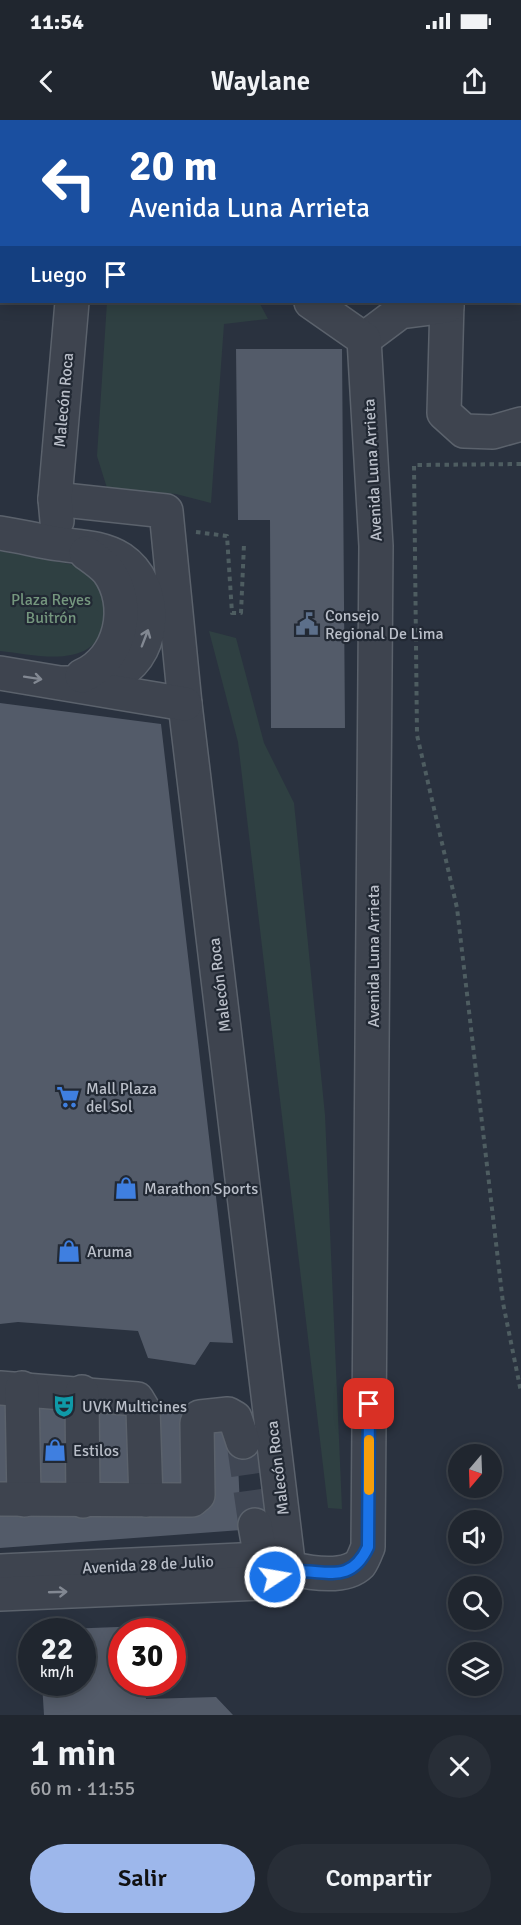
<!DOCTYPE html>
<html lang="es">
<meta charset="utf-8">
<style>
:root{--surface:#20262f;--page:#282e37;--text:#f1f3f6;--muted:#a2a5aa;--line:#3d434b;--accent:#9db7eb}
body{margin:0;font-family:Signika,sans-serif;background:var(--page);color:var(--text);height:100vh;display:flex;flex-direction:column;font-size:22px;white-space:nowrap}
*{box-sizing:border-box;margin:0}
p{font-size:20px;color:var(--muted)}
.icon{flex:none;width:33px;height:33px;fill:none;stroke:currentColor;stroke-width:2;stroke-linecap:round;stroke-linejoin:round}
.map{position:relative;height:1595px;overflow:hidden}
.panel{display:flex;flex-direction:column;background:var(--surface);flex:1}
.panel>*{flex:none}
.top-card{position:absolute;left:0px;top:0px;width:522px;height:183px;box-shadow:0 3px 15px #0003,0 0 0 2px var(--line);background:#1a4fa0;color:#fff;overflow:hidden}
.needle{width:39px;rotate:199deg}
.controls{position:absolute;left:448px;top:1324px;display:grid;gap:12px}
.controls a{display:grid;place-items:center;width:54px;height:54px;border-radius:50%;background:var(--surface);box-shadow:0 3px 15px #0003,0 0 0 2px var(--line);font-size:30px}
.speed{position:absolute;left:18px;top:1498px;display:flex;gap:12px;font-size:30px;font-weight:700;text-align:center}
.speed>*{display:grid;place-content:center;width:78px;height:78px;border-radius:50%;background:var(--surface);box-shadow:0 3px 15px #0003,0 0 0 2px var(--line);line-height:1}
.speed small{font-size:15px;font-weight:400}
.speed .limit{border:9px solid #d22;background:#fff;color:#111}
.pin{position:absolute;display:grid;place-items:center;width:51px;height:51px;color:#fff;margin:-26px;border-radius:12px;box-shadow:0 3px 9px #0006}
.me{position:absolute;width:66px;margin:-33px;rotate:78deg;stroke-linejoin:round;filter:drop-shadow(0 0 4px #0008)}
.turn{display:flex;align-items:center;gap:21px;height:126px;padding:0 30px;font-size:27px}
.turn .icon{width:78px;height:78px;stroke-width:2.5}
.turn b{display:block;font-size:42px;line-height:51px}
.then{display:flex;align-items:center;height:57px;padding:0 30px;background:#0003;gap:12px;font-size:22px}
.round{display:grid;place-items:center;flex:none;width:63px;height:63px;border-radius:32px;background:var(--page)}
.headline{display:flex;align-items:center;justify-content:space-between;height:102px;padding:0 30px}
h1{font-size:36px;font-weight:600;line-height:45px}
.cta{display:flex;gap:12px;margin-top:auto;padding:12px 30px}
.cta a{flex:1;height:69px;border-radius:36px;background:var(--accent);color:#111;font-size:24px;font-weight:600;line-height:69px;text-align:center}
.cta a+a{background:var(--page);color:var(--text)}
.status{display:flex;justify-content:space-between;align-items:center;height:42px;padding:0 30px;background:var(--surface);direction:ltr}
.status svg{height:16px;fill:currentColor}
header{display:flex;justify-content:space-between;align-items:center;height:78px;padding:0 30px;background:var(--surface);font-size:27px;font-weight:600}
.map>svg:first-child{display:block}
.green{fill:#2f4042}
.building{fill:#535b69}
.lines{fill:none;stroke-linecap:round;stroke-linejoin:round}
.minor-tunnel{stroke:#404754;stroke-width:33;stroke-dasharray:33 16;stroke-linecap:butt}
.minor-casing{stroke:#5b626c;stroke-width:36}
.path{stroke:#4e5d61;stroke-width:4;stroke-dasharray:4.5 4.5;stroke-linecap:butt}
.minor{stroke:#3e444f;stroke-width:33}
.oneway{stroke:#828892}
.route-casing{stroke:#114b97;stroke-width:15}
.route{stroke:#1a73e8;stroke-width:10}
.slow{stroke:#f59e0b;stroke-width:10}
.labels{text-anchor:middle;stroke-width:4.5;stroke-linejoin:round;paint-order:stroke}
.street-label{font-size:16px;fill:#babfc9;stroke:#222934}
.park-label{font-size:16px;fill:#75977e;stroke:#222934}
.poi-label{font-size:16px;fill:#babfc9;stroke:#222934;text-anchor:start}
</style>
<div class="status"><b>11:54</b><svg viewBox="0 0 49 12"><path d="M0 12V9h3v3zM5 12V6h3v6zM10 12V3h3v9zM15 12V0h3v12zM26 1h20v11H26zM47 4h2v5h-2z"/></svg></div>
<header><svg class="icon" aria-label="back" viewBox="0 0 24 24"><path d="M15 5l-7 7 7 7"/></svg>Waylane<svg class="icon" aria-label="share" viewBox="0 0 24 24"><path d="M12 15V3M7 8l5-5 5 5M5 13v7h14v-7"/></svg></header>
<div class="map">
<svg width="521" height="1595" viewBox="0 0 521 1595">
<rect width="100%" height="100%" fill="#2a323f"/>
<g class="green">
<polygon points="107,182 259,182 268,199 224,204 211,383 176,374 107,368 97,336"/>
<path d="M0 431 75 445 91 452 106 468C106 477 108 488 107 496 98 552 39 535 0 531Z"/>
<polygon points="209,511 236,518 264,623 294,683 325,995 342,1389 328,1388 238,622"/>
</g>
<g class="building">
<polygon points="236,229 342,229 345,608 271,608 270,400 238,400"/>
<polygon points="0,583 161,604 233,1223 210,1222 195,1245 148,1238 138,1211 18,1202 0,1204"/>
<polygon points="0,1265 236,1297 241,1410 0,1428"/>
<polygon points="143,1506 143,1512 122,1512 122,1563 145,1563 146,1579 216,1577 233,1595 44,1595 42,1563 82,1563 82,1512 40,1512 40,1510"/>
</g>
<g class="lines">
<polyline class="minor-tunnel" points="243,1322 255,1405"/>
<g class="minor-casing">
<g id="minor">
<polyline points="254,0 254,2"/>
<polyline points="437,0 437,2"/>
<polyline points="73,2 73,0"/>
<polyline points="0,34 2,35"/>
<polyline points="447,182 444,293 464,311 493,312 521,304"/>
<polyline points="364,219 400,192 447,186"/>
<polyline points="55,379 166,391 185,584 289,1450"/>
<polyline points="57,401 55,379 72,182"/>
<path d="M0 413C20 416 39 421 59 424 80 427 102 427 121 439 158 464 159 530 119 553 101 563 85 563 65 563"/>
<polyline points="0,553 185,584"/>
<path d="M82 556C121 539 133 485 108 451 102 444 93 438 86 433"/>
<polyline points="0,1268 137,1279 143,1289 146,1380"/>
<polyline points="22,1268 24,1380"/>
<polyline points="82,1272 83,1381"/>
<polyline points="0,1379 192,1380 198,1375 197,1303 200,1297 228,1294 235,1298 243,1322"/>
<polyline points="255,1405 261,1439"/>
<path d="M0 1451 261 1439C283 1448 340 1464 360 1444 363 1440 366 1432 368 1427L376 426 364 219 311 182"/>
<polyline points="0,1474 261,1463 289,1450"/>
</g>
</g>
<g class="path">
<polyline points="154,2 155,0"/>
<polyline points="521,344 414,345 417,615 457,788 503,1183 521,1272"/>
<polyline points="196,412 227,416 232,493 241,493 244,424"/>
</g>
<use href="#minor" class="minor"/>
</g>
<defs><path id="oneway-shaft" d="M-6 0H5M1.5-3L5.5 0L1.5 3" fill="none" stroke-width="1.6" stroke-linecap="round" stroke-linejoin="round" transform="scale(1.5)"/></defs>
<g class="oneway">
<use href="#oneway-shaft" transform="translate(145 518) rotate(-69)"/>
<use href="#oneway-shaft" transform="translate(33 558) rotate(9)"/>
<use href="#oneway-shaft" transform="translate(58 1472) rotate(-2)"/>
</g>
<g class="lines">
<g class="route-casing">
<path id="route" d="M275 1457C314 1439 346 1474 368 1427L369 1284"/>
</g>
<use href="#route" class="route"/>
<polyline class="slow" points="369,1370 369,1320"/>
</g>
<defs>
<g id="civic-bare" transform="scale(1.8)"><path d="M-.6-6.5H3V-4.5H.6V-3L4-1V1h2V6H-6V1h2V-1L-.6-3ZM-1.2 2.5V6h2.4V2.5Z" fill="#5c6f8a" stroke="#222934" stroke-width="2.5" paint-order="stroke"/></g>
<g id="supermarket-bare" transform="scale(1.8)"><path d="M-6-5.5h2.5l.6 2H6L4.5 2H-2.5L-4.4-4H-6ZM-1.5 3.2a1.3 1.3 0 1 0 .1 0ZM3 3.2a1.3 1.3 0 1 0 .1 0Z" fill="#3f7fe0" stroke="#222934" stroke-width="2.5" paint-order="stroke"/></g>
<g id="shop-bare" transform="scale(1.8)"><path d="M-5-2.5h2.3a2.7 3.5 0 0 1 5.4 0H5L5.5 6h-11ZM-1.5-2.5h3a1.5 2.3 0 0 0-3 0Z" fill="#3f7fe0" stroke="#222934" stroke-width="2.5" paint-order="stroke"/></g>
<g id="theatre-bare" transform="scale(1.8)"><path d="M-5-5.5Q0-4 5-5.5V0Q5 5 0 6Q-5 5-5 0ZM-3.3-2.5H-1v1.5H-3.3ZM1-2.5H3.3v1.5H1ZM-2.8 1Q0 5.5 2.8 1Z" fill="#0f9aa8" stroke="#222934" stroke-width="2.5" paint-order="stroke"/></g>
</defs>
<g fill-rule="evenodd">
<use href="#civic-bare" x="307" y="504"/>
<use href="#supermarket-bare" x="68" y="977"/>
<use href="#shop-bare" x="126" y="1068"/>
<use href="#shop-bare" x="69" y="1131"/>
<use href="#theatre-bare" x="64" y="1286"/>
<use href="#shop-bare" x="55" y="1330"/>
</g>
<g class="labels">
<g class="street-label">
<text transform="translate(63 280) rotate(-85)" y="6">Malecón Roca</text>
<text transform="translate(372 350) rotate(-93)" y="6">Avenida Luna Arrieta</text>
<text transform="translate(373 836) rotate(-90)" y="6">Avenida Luna Arrieta</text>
<text transform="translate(219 865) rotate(-97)" y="6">Malecón Roca</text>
<text transform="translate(277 1348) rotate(-97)" y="6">Malecón Roca</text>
<text transform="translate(148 1444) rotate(-3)" y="6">Avenida 28 de Julio</text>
</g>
<g class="park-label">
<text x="51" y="485">Plaza Reyes<tspan x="51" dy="18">Buitrón</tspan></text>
</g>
<g class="poi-label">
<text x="325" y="501">Consejo<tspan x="325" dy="18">Regional De Lima</tspan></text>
<text x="86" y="974">Mall Plaza<tspan x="86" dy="18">del Sol</tspan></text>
<text x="144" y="1074">Marathon Sports</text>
<text x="87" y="1137">Aruma</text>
<text x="82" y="1292">UVK Multicines</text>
<text x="73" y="1336">Estilos</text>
</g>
</g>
</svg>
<div class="controls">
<a><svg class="needle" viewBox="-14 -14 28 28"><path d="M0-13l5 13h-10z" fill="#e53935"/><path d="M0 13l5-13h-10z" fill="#a2a5aa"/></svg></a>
<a><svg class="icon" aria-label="sound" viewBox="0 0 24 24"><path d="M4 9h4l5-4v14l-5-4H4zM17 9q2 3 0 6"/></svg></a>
<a><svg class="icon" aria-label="search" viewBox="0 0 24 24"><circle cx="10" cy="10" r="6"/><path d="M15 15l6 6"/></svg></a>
<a><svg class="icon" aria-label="layers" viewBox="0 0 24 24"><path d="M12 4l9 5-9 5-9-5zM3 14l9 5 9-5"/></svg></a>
</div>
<div class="speed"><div>22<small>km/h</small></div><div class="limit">30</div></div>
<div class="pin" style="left:369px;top:1284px;background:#d93025"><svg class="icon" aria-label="arrive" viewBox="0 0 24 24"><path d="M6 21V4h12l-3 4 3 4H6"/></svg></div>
<svg class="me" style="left:275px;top:1457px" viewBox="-20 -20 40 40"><circle r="17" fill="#1a73e8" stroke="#fff" stroke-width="3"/><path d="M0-11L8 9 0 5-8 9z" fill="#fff"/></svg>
<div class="top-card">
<div class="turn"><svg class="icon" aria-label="left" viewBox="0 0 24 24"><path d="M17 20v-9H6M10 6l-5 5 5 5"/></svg><div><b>20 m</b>Avenida Luna Arrieta</div></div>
<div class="then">Luego<svg class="icon" aria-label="arrive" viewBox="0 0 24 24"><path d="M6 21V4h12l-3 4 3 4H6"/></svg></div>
</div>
</div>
<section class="panel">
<div class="headline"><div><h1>1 min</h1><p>60 m · 11:55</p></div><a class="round"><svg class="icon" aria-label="close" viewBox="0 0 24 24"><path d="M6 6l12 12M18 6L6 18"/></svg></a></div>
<div class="cta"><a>Salir</a><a>Compartir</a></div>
</section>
